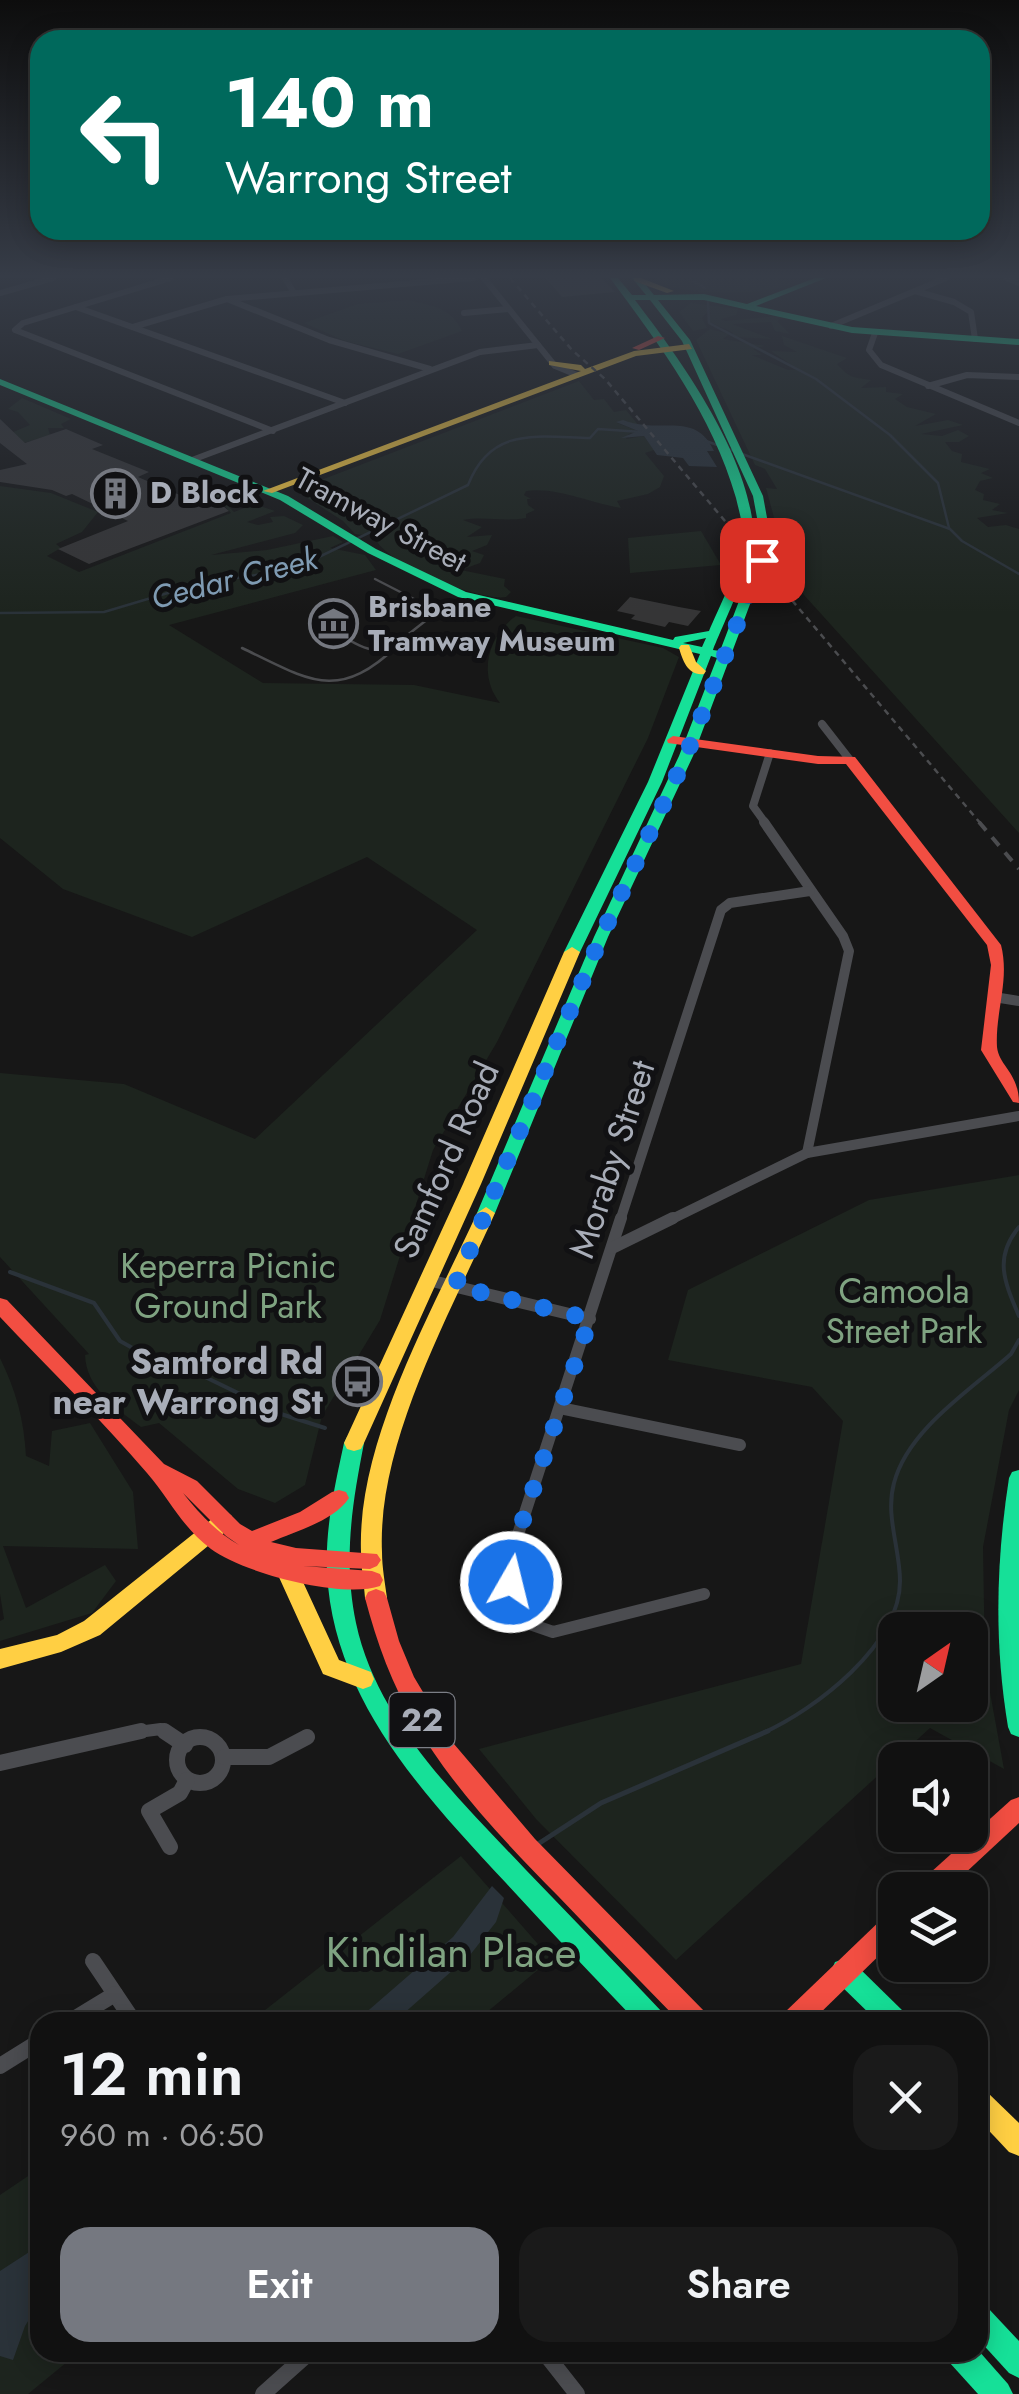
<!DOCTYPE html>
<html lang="en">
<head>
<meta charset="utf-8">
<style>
  body { margin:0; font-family:Jost,sans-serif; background:#1a1a1a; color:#f1f3f6; height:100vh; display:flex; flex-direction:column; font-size:38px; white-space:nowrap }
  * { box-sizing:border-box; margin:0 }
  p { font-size:32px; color:#9c9d9f }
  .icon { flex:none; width:55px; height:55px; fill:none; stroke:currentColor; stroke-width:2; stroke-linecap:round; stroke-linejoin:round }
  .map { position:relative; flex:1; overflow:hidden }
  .panel { position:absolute; left:30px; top:2012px; width:958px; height:350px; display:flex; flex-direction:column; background:#111; border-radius:30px; box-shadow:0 5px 25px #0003,0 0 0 2px #303131 }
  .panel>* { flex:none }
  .top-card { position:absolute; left:30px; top:30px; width:960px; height:210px; border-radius:30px; box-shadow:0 5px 25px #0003,0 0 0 2px #303131; background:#00695c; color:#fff; overflow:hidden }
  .needle { width:65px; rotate:34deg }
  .fabs { position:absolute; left:878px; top:1612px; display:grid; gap:20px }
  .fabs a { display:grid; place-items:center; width:110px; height:110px; border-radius:20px; background:#111; box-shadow:0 5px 25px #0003,0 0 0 2px #303131; font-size:50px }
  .pin { position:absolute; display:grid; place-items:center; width:85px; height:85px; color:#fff; margin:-42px; border-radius:20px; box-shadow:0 5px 15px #0006 }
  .me { position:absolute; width:110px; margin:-55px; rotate:8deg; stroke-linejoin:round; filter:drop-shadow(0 0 8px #0008) }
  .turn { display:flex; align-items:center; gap:35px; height:210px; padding:0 30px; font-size:45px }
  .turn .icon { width:130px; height:130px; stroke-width:2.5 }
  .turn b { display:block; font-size:70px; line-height:85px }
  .round { display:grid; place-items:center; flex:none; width:105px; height:105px; border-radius:30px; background:#1a1a1a }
  .summary { display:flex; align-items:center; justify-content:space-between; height:170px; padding:0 30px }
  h1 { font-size:60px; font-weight:600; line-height:75px }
  .primary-button { display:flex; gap:20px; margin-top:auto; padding:20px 30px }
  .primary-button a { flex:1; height:115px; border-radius:30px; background:#757880; color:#fff; font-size:40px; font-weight:600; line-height:115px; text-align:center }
  .primary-button a+a { background:#1a1a1a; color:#f1f3f6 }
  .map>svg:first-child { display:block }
  .green { fill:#1d241e; fill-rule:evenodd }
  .water { fill:#2a3239 }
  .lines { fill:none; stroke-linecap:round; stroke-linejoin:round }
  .stream-far2 { stroke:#2a3239; stroke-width:2.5 }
  .stream-far1 { stroke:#2a3239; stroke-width:4 }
  .stream { stroke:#2a3239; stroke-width:5 }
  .building { fill:#353536 }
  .street-far4 { stroke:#4b4c50; stroke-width:6 }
  .street-far3 { stroke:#4b4c50; stroke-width:8 }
  .street-far2 { stroke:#4b4c50; stroke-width:10 }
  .street-far1 { stroke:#4b4c50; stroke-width:12 }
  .street { stroke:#4b4c50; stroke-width:16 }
  .fast { fill:#16e098; fill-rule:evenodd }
  .slow { fill:#ffcf43; fill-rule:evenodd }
  .jam { fill:#f24e42; fill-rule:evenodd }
  .tram { stroke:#4b4c4f; stroke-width:2.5 }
  .rail-far1 { stroke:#4b4c4f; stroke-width:2.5; stroke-dasharray:6 5; stroke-linecap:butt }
  .rail { stroke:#4b4c4f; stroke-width:4; stroke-dasharray:11 9; stroke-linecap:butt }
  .route { stroke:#1a73e8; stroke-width:18; stroke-dasharray:0 32.4 }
  .labels { text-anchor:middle; stroke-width:10; stroke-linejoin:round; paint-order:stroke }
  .far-poi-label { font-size:30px; font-weight:bold; fill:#a8adb8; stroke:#111113; text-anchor:start }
  .far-street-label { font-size:30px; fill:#a8adb8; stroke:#111113 }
  .far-water-label { font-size:32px; font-style:italic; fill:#7f9bb3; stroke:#111113 }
  .shield { fill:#111113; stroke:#7b7e86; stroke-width:2.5 }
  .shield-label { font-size:32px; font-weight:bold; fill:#a8adb8 }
  .street-label { font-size:35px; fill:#a8adb8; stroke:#111113 }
  .park-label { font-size:35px; fill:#7fa381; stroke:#111113 }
  .poi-label { font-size:35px; font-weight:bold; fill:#a8adb8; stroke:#111113; text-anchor:end }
  .near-park-label { font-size:42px; fill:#7fa381; stroke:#111113 }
</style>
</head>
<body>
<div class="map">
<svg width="1019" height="2394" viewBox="0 0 1019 2394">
  <rect width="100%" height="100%" fill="#171717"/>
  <g class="green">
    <path d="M653 278H776L792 284C761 296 681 298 653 278Z"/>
    <path d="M408 300C432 306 451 307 462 331L398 354 345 341 304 323 358 304Z"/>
    <path d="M691 303 738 309 736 315 721 319 725 321 778 316 782 318 777 321 790 334 775 331 771 322 732 324 772 339 734 337 732 332 707 321 711 313 708 311 702 318 707 328 693 331 679 312Z"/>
    <path d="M710 329 729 334 723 339 765 346 753 349 762 355H752L788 370H799L771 351 797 352 784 345 782 336 847 358 837 364C850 378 851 377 871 380L861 388 886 387V392L903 394 895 399 907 407 936 414 915 426 948 420 963 425 921 434 942 436 958 430 969 436 959 442H945L952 451 962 454 961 462 990 469 981 473 993 478 980 481 975 490 984 494 983 500 1000 504 992 510 1008 513 977 518 988 527 1006 525 1019 529V833L804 595 778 554 779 538 785 532 776 525 766 488 777 489 765 469 755 465 696 340Z"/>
    <path d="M579 381 594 400 604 399 614 412 626 410 640 427 617 423 638 431 629 434 626 439 644 436 654 450 645 453 664 476 660 487 648 494 617 501 621 508C588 503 559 487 526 491L524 495 531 499H527L528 505 535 510 526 514V518C503 522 484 516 463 520L482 527 467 537 492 535 487 545 472 551 484 555 480 563 461 570 505 579 504 586 511 592 506 597C481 602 384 563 376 539L398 527C381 524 373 538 355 534L343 521 295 490Z"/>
    <path d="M22 398 71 419 61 424 64 428H48L50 435 24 443 13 432 30 425 18 412 8 409Z"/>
    <path d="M195 485 236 502 229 500 227 505 234 512 254 504 275 511 247 522 258 525 273 522 270 517 284 516 303 525 295 533 211 555 267 550 333 536 343 542 330 548 365 555 376 570 169 625 263 683 414 685 500 703C478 676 487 636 516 616L663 648 679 657 648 738 497 1042 433 1150 380 1320 322 1416 305 1485 275 1503 238 1489 159 1423 141 1427C116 1408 86 1388 85 1355L89 1354 0 1257V1073L124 1084 255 1139 477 930 367 857 192 937 63 889 0 838V486L51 493 98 512 82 532 56 544 61 548 47 556 79 572 231 513 215 495 193 486Z"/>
    <path d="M701 531 721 565 630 573 628 538Z"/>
    <path d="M1019 1175V1390L1009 1410 983 1547 985 1665 1004 1769 930 1728 676 1960 536 1819 479 1749 801 1664 843 1421 812 1387 668 1360 688 1290 869 1200ZM970 1630V1705H895V1630Z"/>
    <path d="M0 1358C16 1391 24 1419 26 1456L49 1466 52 1431 90 1423 133 1492 138 1549 3 1546 26 1608 105 1565 116 1581 92 1613 0 1641V1621L4 1619 0 1594Z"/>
    <path d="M461 1856 551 1959 475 2022H250Z"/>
    <path d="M40 2168V2352L78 2353 28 2394H0V2195Z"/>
  </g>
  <g class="water">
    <path d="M623 420C661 435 695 410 714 451H707L717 467 689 466 683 458 657 455 644 436 621 438 638 431 616 422Z"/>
    <path d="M492 1886 504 1898 496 1922 470 1955 394 2022H355L453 1937Z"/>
    <path d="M40 2245V2302L25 2326 13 2360 0 2356V2271Z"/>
  </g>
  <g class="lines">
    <g class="stream-far2">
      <path d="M688 278 705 288"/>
      <path d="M708 302 709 323 816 379 890 435 938 483 949 528"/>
      <path d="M706 441 950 529 962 541 1019 574"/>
      <path d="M0 613 104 612 198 584 294 569 468 485C491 426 537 437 590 438L598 429 642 432"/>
    </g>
    <g class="stream-far1">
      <path d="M1019 1227C993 1258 1005 1283 1019 1316"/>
      <path d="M10 1272 94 1303 120 1341 154 1360 201 1375 281 1414 325 1428"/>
      <path d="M763 1733C816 1709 900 1645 900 1581 900 1548 885 1516 894 1483 908 1429 972 1389 1011 1354L1019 1340"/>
    </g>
    <path class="stream" d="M538 1844 601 1803 768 1731"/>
  </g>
  <g class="building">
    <path d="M546 278H601L615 292 562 297Z"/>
    <path d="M0 419 25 443 66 429 103 445 92 449 149 472 138 477 189 499 209 494 229 511 89 564 58 549 128 521 72 494 66 496 52 490 0 482V470L27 464 0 443Z"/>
    <path d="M630 597 679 607 701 611 688 626 669 622 665 627 631 619 635 615 617 611Z"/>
  </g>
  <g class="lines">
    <g class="street-far4">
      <path d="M171 278 23 323 15 330 273 431"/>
      <path d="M285 278 294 293"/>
      <path d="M484 278 555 366 577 375"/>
      <path d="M1006 278 1019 283"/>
      <path d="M915 291 954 302 971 312 975 339"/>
      <path d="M0 293 53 278"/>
      <path d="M227 299 329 340 430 369"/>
      <path d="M76 307 345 403"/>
      <path d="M464 313 508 309"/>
      <path d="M831 326 946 278"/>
      <path d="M133 327 227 299 473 278"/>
      <path d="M875 333 869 350 881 365 1019 423"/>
      <path d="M928 386 967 375 1019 377"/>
      <path d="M192 460 480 352 538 345"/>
    </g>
    <g class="street-far3">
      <path d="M822 724 850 760"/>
      <path d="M766 824 753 806 770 753"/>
    </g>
    <g class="street-far2">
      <path d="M764 822 843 936 849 951 807 1153"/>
      <path d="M994 997 1019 1001"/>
      <path d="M620 1221 721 910 730 903 810 891"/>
      <path d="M668 1221 807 1153 1019 1116"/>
    </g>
    <g class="street-far1">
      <path d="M621 1218 509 1562 511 1582 527 1623 553 1632 704 1594"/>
      <path d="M612 1248 673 1218"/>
      <path d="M428 1280 590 1319"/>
      <path d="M560 1408 740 1445"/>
      <path d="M130 1733 161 1729 168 1733"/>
    </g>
    <g class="street">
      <path d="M164 1731 185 1745"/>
      <circle cx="200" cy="1760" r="23"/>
      <path d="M224 1757H269L307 1737"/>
      <path d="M0 1763 141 1731"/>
      <path d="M170 1847 149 1811 180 1793 187 1780"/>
      <path d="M93 1961 134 2022"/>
      <path d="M69 2022 115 1994"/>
      <path d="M0 2066 40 2041"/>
      <path d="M544 2352 577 2394"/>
      <path d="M263 2394 310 2352"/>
    </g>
    <g class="fast">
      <path d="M610 278H618L632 295H646L632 278H640L654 295 704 294 747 304 815 278H826L756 306 852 327 1019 339V345L852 333 704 300H658L690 340 763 496 770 534 767 559 693 756 608 937 495 1213 486 1219 477 1213 594 937 679 756 717 658 711 656 662 782 580 952 572 957 567 955 564 952 648 782 700 654 458 597 368 553 280 500 0 385V379L288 496 376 549 466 592 673 640 675 637 709 631C717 612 742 561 743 544 745 531 739 511 736 498 712 414 661 347 610 278ZM635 300H650L682 341 753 496 760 534 755 559 720 651 713 650C721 629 754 559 754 541 753 460 683 363 635 300ZM706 638 702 647 683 643Z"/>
      <path d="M354 1435 361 1437 364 1443C352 1505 343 1560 356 1623 377 1722 460 1800 526 1870 572 1918 618 1965 663 2013L667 2022H637C593 1976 549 1930 506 1883 424 1795 333 1699 327 1572 325 1528 335 1485 344 1443L347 1437Z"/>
      <path d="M1019 1470V1737L1011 1734 1008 1727C994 1643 996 1562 1009 1478L1012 1472Z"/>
      <path d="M844 1959 853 1962 905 2013 909 2022H878L835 1980 831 1971 835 1962Z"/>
      <path d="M978 2304 988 2308 1019 2341V2378L1009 2373 978 2339Z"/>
      <path d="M978 2350 1008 2384 1013 2394H978L949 2362 945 2352Z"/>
    </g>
    <g class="slow">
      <path d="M634 278H641L674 291 667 293 634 281Z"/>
      <path d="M689 344 692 349 636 356 272 493 263 491 581 371 549 365V361L581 365 585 369 634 351Z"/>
      <path d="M681 645H689L696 662 706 671 704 674C688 676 683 661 679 648Z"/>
      <path d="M572 947 580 952 481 1184 364 1443 361 1449 354 1451 347 1449 344 1443 463 1184 564 952Z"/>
      <path d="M486 1207 495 1213C451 1312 377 1442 382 1552 382 1567 385 1583 387 1598L384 1604 376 1607 368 1604 365 1598C364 1583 361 1567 361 1552 357 1441 432 1312 477 1213Z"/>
      <path d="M224 1513 231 1515 234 1521 231 1527 100 1635 61 1652 0 1669V1649L57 1635 84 1621 217 1515Z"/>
      <path d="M289 1566 297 1569 339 1660 371 1672 374 1679 371 1686 363 1689 323 1674 278 1575 281 1569Z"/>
      <path d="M978 2088 987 2092 1019 2123V2156L1009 2152 978 2119Z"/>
    </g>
    <g class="jam">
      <path d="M658 336 665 338 639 350 632 348Z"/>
      <path d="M673 736 818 756 855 757 1001 945C1010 980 995 1012 997 1047 999 1066 1019 1073 1019 1103L1013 1102 981 1050 991 965 987 945 846 764H818L668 743 667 740Z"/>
      <path d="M0 1298 7 1300 164 1464 197 1481 240 1524 252 1531 300 1512 332 1492 339 1490 346 1492 349 1498C334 1521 296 1531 271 1542L296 1548 377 1554 381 1560 377 1566 370 1569 303 1566 372 1571 380 1574 383 1580 380 1586C342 1599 243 1573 211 1549 182 1527 170 1500 147 1473 101 1419 49 1369 0 1317ZM183 1493 226 1536 239 1545C216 1532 199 1513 183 1493Z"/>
      <path d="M376 1589 384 1592 387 1598 399 1641 414 1677 454 1744 535 1839 706 2013 710 2022H680C639 1980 598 1938 558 1896 506 1843 454 1789 416 1725 392 1685 377 1643 365 1598L368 1592Z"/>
      <path d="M1019 1797V1823L947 1890H917L920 1882 1011 1800Z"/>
      <path d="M895 1911V1940L811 2022H780L784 2013 886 1915Z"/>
    </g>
    <g class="tram">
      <path d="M375 579 451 618"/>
      <path d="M332 629C384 665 386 650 432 616L428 606"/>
      <path d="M242 648C309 680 337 703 397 646"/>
    </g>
    <path class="rail-far1" d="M510 278 572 350 605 379 981 824"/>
    <path class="rail" d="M979 822 1019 869"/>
  </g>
  <linearGradient id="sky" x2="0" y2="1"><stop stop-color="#0d0d0d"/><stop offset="0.45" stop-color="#363c47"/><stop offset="1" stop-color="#363c47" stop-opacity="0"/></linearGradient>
  <rect width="1019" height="613" fill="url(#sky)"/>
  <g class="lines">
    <path class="route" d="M511 1582 509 1562 590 1319 455 1286 601 937 686 756 762 560"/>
  </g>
  <defs>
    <symbol id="building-ring" viewBox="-11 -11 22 22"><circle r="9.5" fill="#111113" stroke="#757880" stroke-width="1.5"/><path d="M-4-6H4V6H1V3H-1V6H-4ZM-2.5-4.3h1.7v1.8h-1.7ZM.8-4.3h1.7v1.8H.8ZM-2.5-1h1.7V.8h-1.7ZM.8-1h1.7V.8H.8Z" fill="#757880"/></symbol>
    <symbol id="museum-ring" viewBox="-11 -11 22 22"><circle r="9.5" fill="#111113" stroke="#757880" stroke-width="1.5"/><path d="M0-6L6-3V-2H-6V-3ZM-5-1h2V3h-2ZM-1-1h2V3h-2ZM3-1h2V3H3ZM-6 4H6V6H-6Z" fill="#757880"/></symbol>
    <symbol id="bus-ring" viewBox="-11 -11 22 22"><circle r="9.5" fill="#111113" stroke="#757880" stroke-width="1.5"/><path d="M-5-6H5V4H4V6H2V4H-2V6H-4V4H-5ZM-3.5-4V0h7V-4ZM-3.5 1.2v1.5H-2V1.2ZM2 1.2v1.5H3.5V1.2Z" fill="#757880"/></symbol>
  </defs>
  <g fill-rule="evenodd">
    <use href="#building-ring" x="88" y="466" width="55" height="55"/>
    <use href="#museum-ring" x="306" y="596" width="55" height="55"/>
    <use href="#bus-ring" x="330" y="1354" width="55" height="55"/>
  </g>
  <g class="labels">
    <g class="far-poi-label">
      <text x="150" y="503">D Block</text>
      <text x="368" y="617">Brisbane<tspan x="368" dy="34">Tramway Museum</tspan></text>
    </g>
    <g class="far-street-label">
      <text transform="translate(381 520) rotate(28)" y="10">Tramway Street</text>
    </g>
    <g class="far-water-label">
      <text transform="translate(234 578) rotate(-14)" y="11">Cedar Creek</text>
    </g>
    <rect class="shield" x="389.5" y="1693" width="65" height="54" rx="8"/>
    <g class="shield-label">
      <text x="422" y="1731">22</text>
    </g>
    <g class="street-label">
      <text transform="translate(612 1159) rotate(-72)" y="12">Moraby Street</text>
      <text transform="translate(446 1160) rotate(-66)" y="12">Samford Road</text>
    </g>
    <g class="park-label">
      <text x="228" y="1278">Keperra Picnic<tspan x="228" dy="40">Ground Park</tspan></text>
      <text x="904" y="1303">Camoola<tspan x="904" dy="40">Street Park</tspan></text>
    </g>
    <g class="poi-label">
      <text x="323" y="1374">Samford Rd<tspan x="323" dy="40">near Warrong St</tspan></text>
    </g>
    <g class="near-park-label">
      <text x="451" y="1967">Kindilan Place</text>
    </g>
  </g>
</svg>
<div class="fabs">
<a><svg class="needle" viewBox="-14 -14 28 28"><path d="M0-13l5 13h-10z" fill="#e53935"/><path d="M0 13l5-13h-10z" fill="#9c9d9f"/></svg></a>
<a><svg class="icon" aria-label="sound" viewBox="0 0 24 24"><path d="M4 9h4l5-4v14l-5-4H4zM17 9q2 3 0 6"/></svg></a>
<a><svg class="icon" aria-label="layers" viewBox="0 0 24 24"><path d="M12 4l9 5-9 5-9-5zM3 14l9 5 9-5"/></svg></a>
</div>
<div class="pin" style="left:762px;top:560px;background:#d93025"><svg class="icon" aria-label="arrive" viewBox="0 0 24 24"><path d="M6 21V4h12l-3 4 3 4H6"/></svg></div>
<svg class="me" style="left:511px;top:1582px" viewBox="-20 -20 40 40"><circle r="17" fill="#1a73e8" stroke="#fff" stroke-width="3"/><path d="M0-11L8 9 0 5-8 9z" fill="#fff"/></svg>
<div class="top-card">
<div class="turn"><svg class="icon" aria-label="left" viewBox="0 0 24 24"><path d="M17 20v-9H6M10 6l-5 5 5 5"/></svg><div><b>140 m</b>Warrong Street</div></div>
</div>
<section class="panel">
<div class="summary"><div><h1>12 min</h1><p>960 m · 06:50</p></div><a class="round"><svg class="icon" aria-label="close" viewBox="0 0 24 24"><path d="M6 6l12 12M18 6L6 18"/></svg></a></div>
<div class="primary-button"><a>Exit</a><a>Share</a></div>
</section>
</div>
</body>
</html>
